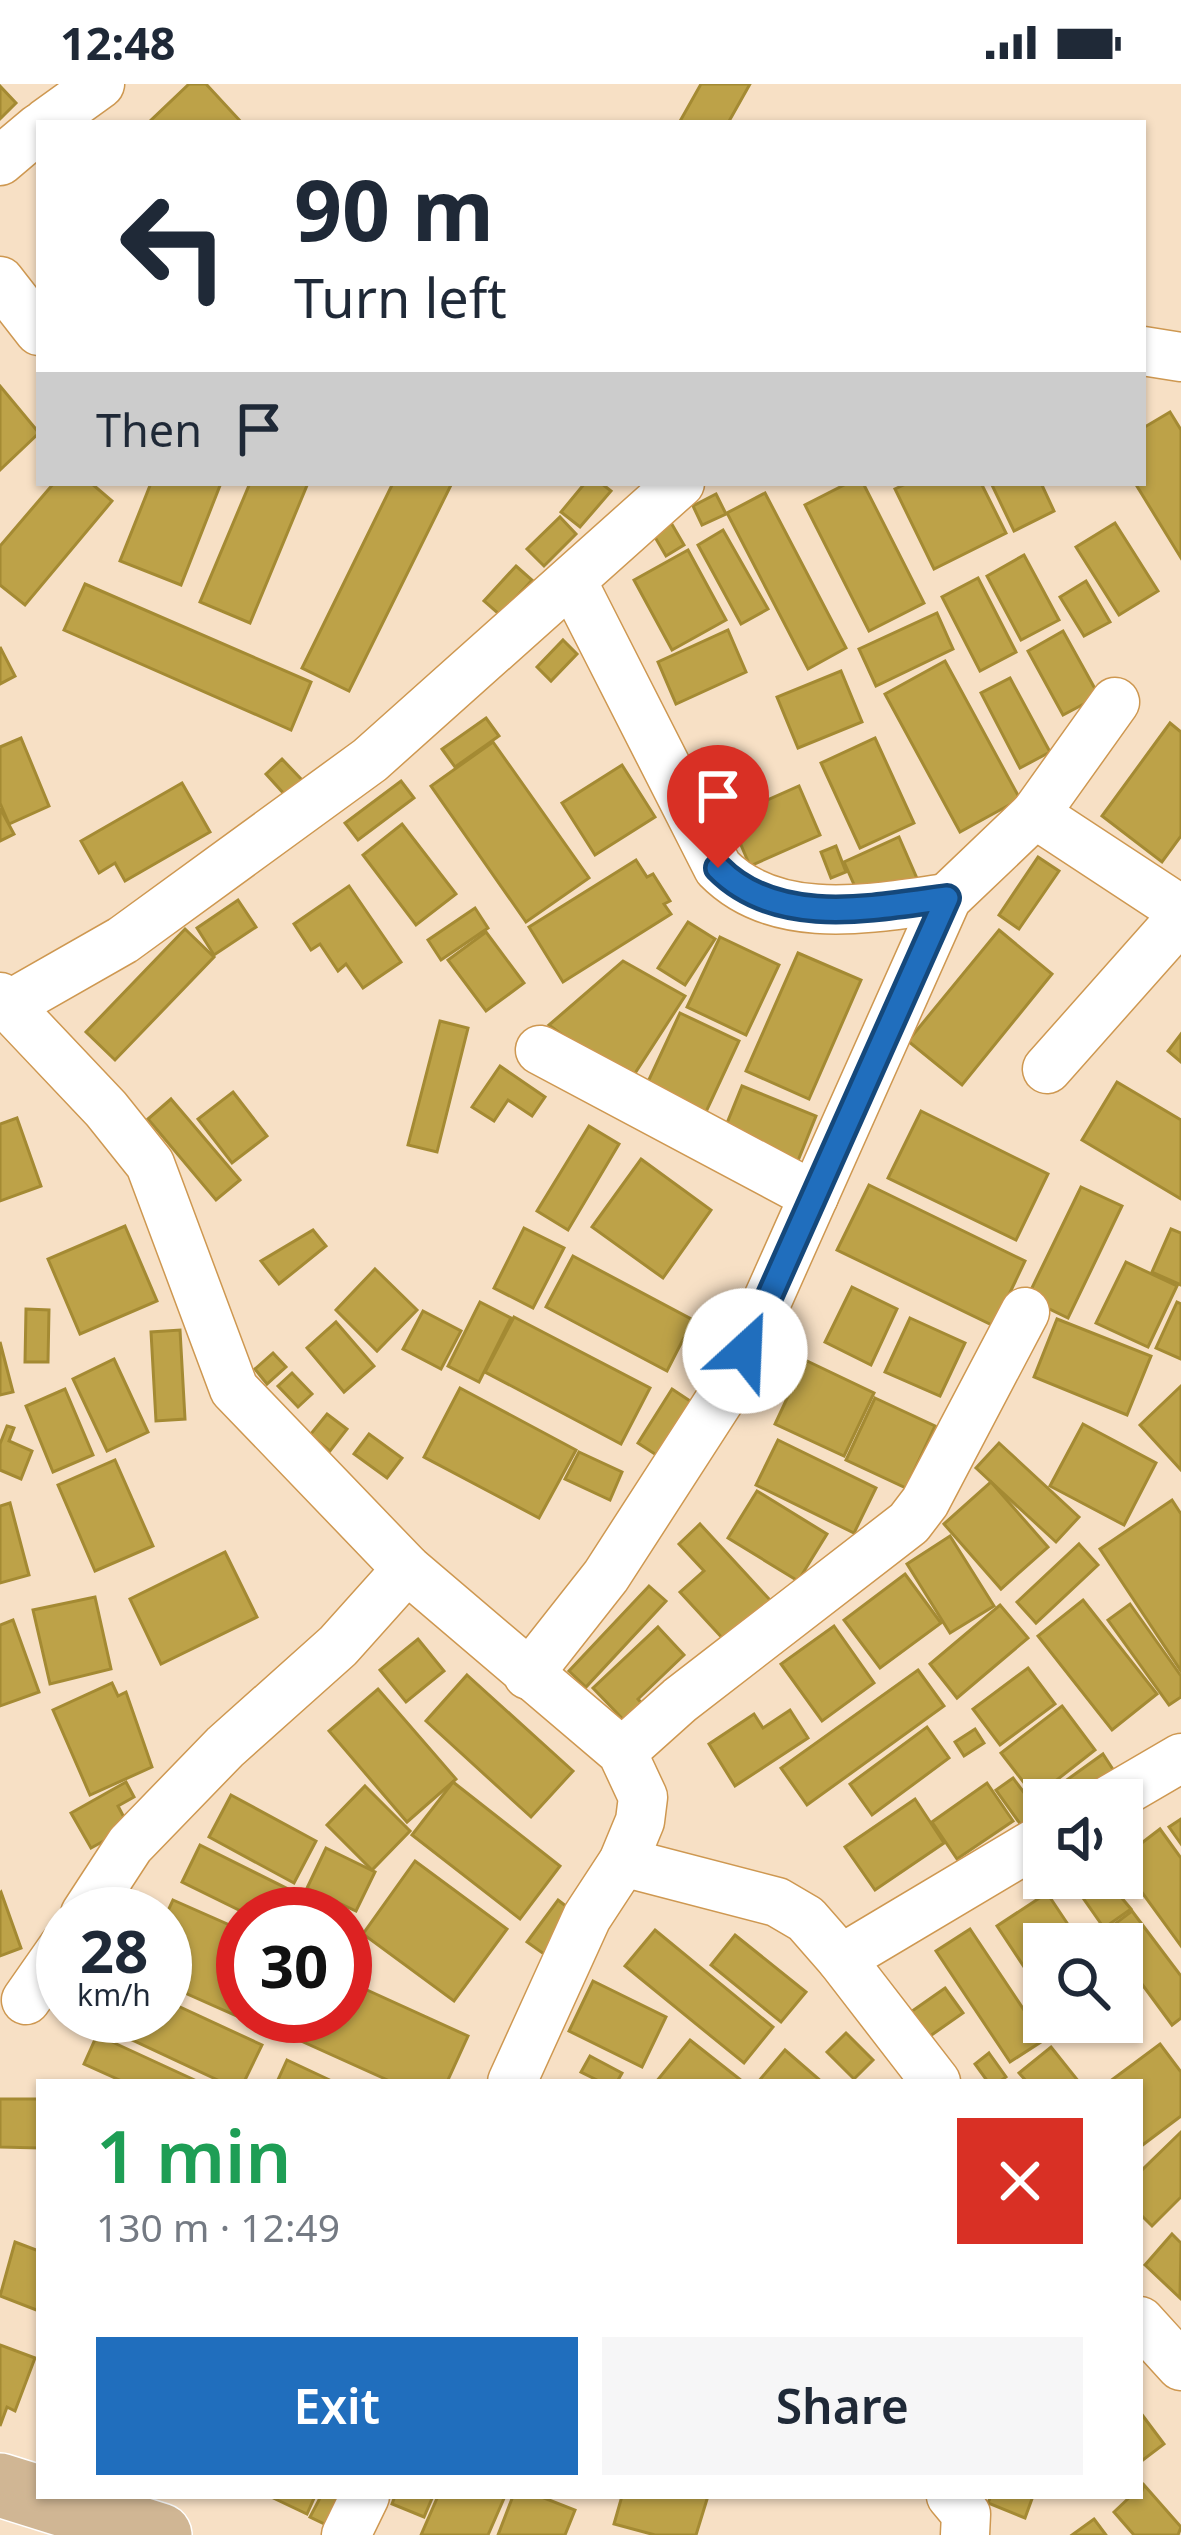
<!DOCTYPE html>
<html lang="en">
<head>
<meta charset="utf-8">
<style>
  body { margin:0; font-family:"Noto Sans",sans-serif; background:#f6f6f7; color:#1f2937; height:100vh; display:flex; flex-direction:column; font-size:45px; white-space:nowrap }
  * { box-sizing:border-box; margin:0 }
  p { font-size:39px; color:#747a83 }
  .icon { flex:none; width:66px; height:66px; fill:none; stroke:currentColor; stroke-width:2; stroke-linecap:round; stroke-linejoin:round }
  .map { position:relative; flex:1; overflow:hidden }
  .drawer { position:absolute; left:36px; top:1995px; width:1107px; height:420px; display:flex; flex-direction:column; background:#fff; border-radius:0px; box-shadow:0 3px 9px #0004 }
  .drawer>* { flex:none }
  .banner { position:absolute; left:36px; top:36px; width:1110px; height:366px; border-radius:0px; box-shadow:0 3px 9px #0004; background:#fff; color:#1f2937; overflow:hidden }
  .buttons { position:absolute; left:1023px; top:1695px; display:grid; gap:24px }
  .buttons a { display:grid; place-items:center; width:120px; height:120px; border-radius:0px; background:#fff; box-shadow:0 3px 9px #0004; font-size:60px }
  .speed { position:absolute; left:36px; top:1803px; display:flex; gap:24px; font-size:60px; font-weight:700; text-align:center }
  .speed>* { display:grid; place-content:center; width:156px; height:156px; border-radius:50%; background:#fff; box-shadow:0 3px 9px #0004; line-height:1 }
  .speed small { font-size:30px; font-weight:400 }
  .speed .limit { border:18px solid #d22; background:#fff; color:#111 }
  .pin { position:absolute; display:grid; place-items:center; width:102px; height:102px; color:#fff; margin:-123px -51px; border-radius:50% 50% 50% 0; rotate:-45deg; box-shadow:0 0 12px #0007 }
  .pin .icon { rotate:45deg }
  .me { position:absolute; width:132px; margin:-66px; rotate:25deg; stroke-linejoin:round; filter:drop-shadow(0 0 9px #0008) }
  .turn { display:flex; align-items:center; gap:42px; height:252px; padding:0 60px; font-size:54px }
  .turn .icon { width:156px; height:156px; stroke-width:2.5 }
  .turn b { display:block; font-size:84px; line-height:102px }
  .then { display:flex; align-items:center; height:114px; padding:0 60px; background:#0003; gap:24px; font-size:45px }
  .round { display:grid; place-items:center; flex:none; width:126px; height:126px; border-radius:0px; background:#f6f6f7 }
  .headline { display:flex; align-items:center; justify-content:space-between; height:204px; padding:0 60px }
  h1 { font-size:72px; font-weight:600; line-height:90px; color:#1e9e55 }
  .button { display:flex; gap:24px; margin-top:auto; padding:24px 60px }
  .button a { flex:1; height:138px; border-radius:0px; background:#206ebd; color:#fff; font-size:48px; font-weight:600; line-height:138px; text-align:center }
  .button a+a { background:#f6f6f7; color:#1f2937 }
  .status { display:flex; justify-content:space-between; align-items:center; height:84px; padding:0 60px; background:#fff; direction:ltr }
  .status svg { height:33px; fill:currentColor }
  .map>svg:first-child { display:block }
  .building { fill:#bda248; stroke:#a48a33; stroke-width:3 }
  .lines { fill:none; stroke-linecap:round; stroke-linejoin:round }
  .minor-casing { stroke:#ce9851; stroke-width:51 }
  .major-casing { stroke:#fff; stroke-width:66 }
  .minor { stroke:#fff; stroke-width:48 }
  .major { stroke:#d0b694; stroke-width:63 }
  .route-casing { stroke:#15487b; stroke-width:30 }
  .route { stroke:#206ebd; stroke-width:21 }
</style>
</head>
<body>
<div class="status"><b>12:48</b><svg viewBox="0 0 49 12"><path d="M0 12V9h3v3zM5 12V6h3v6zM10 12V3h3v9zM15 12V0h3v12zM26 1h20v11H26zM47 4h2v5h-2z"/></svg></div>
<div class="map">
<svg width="1181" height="2451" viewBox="0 0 1181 2451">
  <rect width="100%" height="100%" fill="#f7e0c5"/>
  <g class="building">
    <path d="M189 0H206L242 39H148Z"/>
    <path d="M701 0H750L728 39H679Z"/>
    <path d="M0 2 16 19 0 35Z"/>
    <path d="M0 302 39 349 0 386Z"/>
    <path d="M1170 328 1181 346V474L1135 399H1143V344Z"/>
    <path d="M54 399H91L112 417 25 521 0 501V462Z"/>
    <path d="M151 399H221L181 501 120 477Z"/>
    <path d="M250 399H308L250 539 200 518Z"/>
    <path d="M393 399H452L349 607 302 584Z"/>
    <path d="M585 399H601L611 407 580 443 561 428Z"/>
    <path d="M848 399H863L924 519 869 547 805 421Z"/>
    <path d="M908 399H981L1006 449 934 485 895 405Z"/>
    <path d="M991 399H1041L1054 427 1014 447Z"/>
    <path d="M765 409 846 564 808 585 727 429Z"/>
    <path d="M716 410 726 430 702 441 693 422Z"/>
    <path d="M560 433 576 450 544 482 527 465Z"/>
    <path d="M670 437 684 461 666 472 652 448Z"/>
    <path d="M1115 439 1158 507 1119 531 1076 463Z"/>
    <path d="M723 446 768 525 741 540 698 461Z"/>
    <path d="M688 466 726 536 672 566 634 496Z"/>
    <path d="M1024 471 1059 536 1021 556 987 492Z"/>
    <path d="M516 482 532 496 500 531 484 517Z"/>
    <path d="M978 494 1016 568 980 587 942 513Z"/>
    <path d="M1086 497 1110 538 1084 552 1060 513Z"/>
    <path d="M85 500 311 598 291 646 64 546Z"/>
    <path d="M937 529 953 565 876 602 859 565Z"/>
    <path d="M728 546 746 588 676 620 658 578Z"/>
    <path d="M1063 547 1099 612 1063 631 1028 567Z"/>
    <path d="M563 556 577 570 551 597 537 583Z"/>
    <path d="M0 563 15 592 0 600Z"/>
    <path d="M945 577 1020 715 960 748 885 610Z"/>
    <path d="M841 587 862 638 798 664 777 613Z"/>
    <path d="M1010 594 1050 668 1020 684 981 609Z"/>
    <path d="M486 634 499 652 455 683 442 665Z"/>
    <path d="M1170 639 1181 648V752L1162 778 1102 732Z"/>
    <path d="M21 654 49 722 9 740 0 719V663Z"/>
    <path d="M875 654 914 739 860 764 821 679Z"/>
    <path d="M493 658 589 794 526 838 431 702Z"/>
    <path d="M282 675 302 696 286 712 266 690Z"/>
    <path d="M622 681 655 733 595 771 562 719Z"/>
    <path d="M401 697 414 714 358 756 345 739Z"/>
    <path d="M182 699 210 748 125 797 115 779 99 789 81 757Z"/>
    <path d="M799 702 820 751 750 782 729 733Z"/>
    <path d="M0 724 14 750 0 757Z"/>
    <path d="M402 740 456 810 416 841 363 771Z"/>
    <path d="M899 753 919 799 864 823 844 778Z"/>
    <path d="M836 762 846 788 831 794 821 768Z"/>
    <path d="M1038 773 1059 787 1019 845 999 831Z"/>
    <path d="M636 776 647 793 653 790 670 817 664 820 671 830 563 898 529 843Z"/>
    <path d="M349 802 401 878 363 904 346 880 338 887 320 860 311 866 294 840Z"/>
    <path d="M238 816 256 843 214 871 197 844Z"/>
    <path d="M475 824 488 844 441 876 428 856Z"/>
    <path d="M688 838 715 855 685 901 658 884Z"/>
    <path d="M185 845 214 873 115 976 86 948Z"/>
    <path d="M999 846 1052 890 962 1001 908 957Z"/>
    <path d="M486 848 524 899 486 927 448 876Z"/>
    <path d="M720 853 779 881 746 951 687 923Z"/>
    <path d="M798 869 861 896 809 1015 746 987Z"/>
    <path d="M623 877 685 912 628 1000 549 941Z"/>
    <path d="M680 929 739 957 705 1030 646 1002Z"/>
    <path d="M440 937 468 944 437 1068 408 1061Z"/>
    <path d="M1181 950V978L1168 967Z"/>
    <path d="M500 982 545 1013 532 1032 508 1016 494 1037 472 1023Z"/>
    <path d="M1117 998 1181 1036V1115L1082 1056Z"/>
    <path d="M742 1002 816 1032 795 1084 721 1054Z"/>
    <path d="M233 1008 267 1052 232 1079 198 1035Z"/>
    <path d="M171 1015 240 1096 216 1116 148 1035Z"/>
    <path d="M921 1027 1048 1090 1016 1156 888 1094Z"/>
    <path d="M17 1034 41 1102 0 1117V1040Z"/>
    <path d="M589 1042 619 1060 568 1146 537 1127Z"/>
    <path d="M641 1075 711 1126 663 1194 592 1143Z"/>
    <path d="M869 1101 1025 1177 994 1242 837 1166Z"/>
    <path d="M1081 1103 1122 1122 1068 1234 1027 1214Z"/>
    <path d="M125 1142 157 1217 80 1250 48 1175Z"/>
    <path d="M524 1144 564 1164 533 1224 494 1204Z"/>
    <path d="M1171 1145 1181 1149V1201L1152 1188Z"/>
    <path d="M313 1146 326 1162 279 1200 261 1177Z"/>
    <path d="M573 1172 693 1236 667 1287 546 1223Z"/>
    <path d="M1126 1178 1177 1202 1148 1263 1096 1239Z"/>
    <path d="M375 1185 417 1226 377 1267 336 1226Z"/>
    <path d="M852 1203 897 1225 871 1281 825 1258Z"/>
    <path d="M480 1218 511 1234 479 1298 448 1282Z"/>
    <path d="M1177 1218 1181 1220V1275L1156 1264Z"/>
    <path d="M26 1225 49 1226 48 1278H25Z"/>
    <path d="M423 1227 461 1247 441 1285 403 1265Z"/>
    <path d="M706 1231 729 1242 709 1286 686 1276Z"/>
    <path d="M514 1233 650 1304 621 1360 485 1288Z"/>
    <path d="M910 1234 965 1259 940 1312 885 1288Z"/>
    <path d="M1057 1235 1151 1272 1127 1331 1034 1293Z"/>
    <path d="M336 1238 374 1282 344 1308 307 1264Z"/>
    <path d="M180 1246 185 1335 156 1337 151 1248Z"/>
    <path d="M0 1258 13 1308 0 1311Z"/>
    <path d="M273 1269 286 1283 267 1300 255 1285Z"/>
    <path d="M114 1275 148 1348 107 1367 73 1295Z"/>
    <path d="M805 1276 874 1309 844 1372 775 1340Z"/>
    <path d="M292 1289 312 1310 298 1323 278 1302Z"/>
    <path d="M1181 1302V1386L1140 1341Z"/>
    <path d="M460 1304 576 1366 539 1434 424 1373Z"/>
    <path d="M65 1305 93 1371 53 1388 26 1322Z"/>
    <path d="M672 1305 693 1319 658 1372 638 1359Z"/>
    <path d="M875 1314 935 1342 906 1404 846 1376Z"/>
    <path d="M327 1330 347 1345 330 1367 310 1351Z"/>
    <path d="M1083 1340 1156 1379 1124 1441 1050 1402Z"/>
    <path d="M7 1342 14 1344 9 1357 32 1367 21 1395 0 1386V1360Z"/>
    <path d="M369 1350 402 1374 387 1394 354 1370Z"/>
    <path d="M778 1356 876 1404 854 1449 756 1401Z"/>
    <path d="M999 1359 1079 1433 1056 1458 976 1384Z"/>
    <path d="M579 1368 622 1388 610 1416 565 1395Z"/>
    <path d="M115 1376 153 1462 95 1487 58 1401Z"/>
    <path d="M991 1398 1048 1463 1001 1505 944 1440Z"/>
    <path d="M757 1407 827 1450 798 1497 728 1454Z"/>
    <path d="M1172 1416 1181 1430V1587L1100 1465Z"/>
    <path d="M10 1419 29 1491 0 1499V1422Z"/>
    <path d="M700 1440 781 1528 736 1569 680 1508 704 1487 679 1460Z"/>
    <path d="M950 1452 994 1522 950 1549 907 1480Z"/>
    <path d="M1079 1460 1098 1481 1036 1539 1017 1518Z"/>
    <path d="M225 1468 257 1533 161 1580 130 1515Z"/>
    <path d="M905 1490 941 1539 880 1584 844 1536Z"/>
    <path d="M649 1502 666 1517 586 1603 569 1587Z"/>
    <path d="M95 1513 111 1585 50 1600 33 1526Z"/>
    <path d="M1083 1516 1157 1610 1112 1646 1038 1552Z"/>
    <path d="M1130 1520 1181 1592V1613L1169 1621 1108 1536Z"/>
    <path d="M1000 1521 1028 1554 957 1614 930 1580Z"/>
    <path d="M13 1536 39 1608 0 1622V1541Z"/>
    <path d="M834 1542 874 1599 822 1637 781 1580Z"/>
    <path d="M658 1543 684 1571 638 1615 655 1635 638 1651 593 1604Z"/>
    <path d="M418 1555 444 1587 406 1618 380 1586Z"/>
    <path d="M1028 1584 1055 1620 1000 1661 973 1625Z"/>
    <path d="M918 1586 944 1622 807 1721 781 1684Z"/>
    <path d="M467 1591 573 1687 531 1733 426 1637Z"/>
    <path d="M112 1599 118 1612 126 1608 152 1683 90 1711 53 1626Z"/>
    <path d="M378 1605 456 1695 407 1738 329 1647Z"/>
    <path d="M1062 1622 1095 1666 1035 1713 1001 1669Z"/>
    <path d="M790 1626 808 1654 735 1702 709 1660 754 1630 763 1644Z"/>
    <path d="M927 1643 949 1674 872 1731 850 1700Z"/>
    <path d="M975 1645 984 1659 964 1672 955 1658Z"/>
    <path d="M1103 1670 1116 1690 1079 1716H1067L1057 1703Z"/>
    <path d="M1013 1694 1044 1735 1026 1748 996 1706Z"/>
    <path d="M126 1698 134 1713 118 1722 129 1743 91 1764 71 1729Z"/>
    <path d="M453 1698 560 1782 520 1835 412 1751Z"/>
    <path d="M987 1699 1013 1737 957 1775 932 1738Z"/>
    <path d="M365 1702 410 1747 372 1786 327 1741Z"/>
    <path d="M231 1711 316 1757 294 1799 209 1753Z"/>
    <path d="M915 1715 944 1759 875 1806 845 1763Z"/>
    <path d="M1181 1735V1760L1169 1743Z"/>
    <path d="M1160 1745 1181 1774V1862L1122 1781V1774Z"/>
    <path d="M200 1761 312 1817 305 1830H247L182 1798Z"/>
    <path d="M326 1764 375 1788 356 1827 307 1804Z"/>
    <path d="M415 1777 507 1845 454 1917 363 1850Z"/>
    <path d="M1105 1794 1131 1825 1104 1844 1081 1811Z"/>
    <path d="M1 1808 21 1864 0 1872V1809Z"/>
    <path d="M1047 1809 1081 1860H1044V1913L997 1842Z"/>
    <path d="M173 1816 243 1847V1932H250L248 1937 165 1900V1833Z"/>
    <path d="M558 1816 575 1829 544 1870 527 1858Z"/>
    <path d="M1132 1827 1181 1892V1934L1172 1941 1122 1873V1860H1112L1104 1848Z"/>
    <path d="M970 1845 1044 1956 1010 1978 936 1867Z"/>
    <path d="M655 1846 773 1943 744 1979 625 1882Z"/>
    <path d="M735 1851 806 1908 781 1938 711 1881Z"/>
    <path d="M345 1896 468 1952 447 1998H392L299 1956 310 1932H345Z"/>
    <path d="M593 1897 666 1933 642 1983 569 1947Z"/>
    <path d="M945 1904 963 1929 923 1957 905 1932Z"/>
    <path d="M165 1916 262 1961 244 1998H222L98 1940 102 1932H165Z"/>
    <path d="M846 1949 873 1976 854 1995 827 1968Z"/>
    <path d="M97 1951 199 1998H124L84 1980Z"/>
    <path d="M690 1956 742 1997V1998H656Z"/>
    <path d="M1160 1960 1181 1988V2032L1140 2063V1998H1109Z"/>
    <path d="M1051 1963 1079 1998H1027L1019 1989Z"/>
    <path d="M785 1966 822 1998H758Z"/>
    <path d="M989 1969 1006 1993 999 1998H988L975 1980Z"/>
    <path d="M590 1972 622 1989 617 1998H601L581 1988Z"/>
    <path d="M287 1976 334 1998H277Z"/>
    <path d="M0 2015H39V2064L0 2063Z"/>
    <path d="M1181 2048V2113L1152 2142 1140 2130V2088Z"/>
    <path d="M1172 2150 1181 2159 1180 2214 1145 2181Z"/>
    <path d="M15 2158 39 2167V2227L0 2212Z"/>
    <path d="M0 2261 35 2274 15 2327 7 2323 0 2342Z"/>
    <path d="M1140 2328 1164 2360 1143 2376 1140 2372Z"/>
    <path d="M1144 2401 1181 2443 1178 2451H1134L1114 2428 1131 2412H1140Z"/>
    <path d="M269 2412H315L307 2430Z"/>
    <path d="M321 2412H353L337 2446 310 2433Z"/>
    <path d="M395 2412H433L424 2433 392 2420Z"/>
    <path d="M438 2412H505L488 2451H421Z"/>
    <path d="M513 2412H539L575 2426 565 2451H498Z"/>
    <path d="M622 2412H708L696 2451H655L614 2440Z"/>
    <path d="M991 2412H1033L1025 2434 988 2419Z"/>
    <path d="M1094 2435 1106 2451H1072Z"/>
  </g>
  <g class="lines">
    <defs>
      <g id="minor">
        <path d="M46 39 100 0"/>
        <path d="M0 77 39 44"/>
        <path d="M0 197 39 247"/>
        <path d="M1143 267 1181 273"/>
        <path d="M572 497 718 784C777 844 873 824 947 814"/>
        <path d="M1035 730 1181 826"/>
        <path d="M0 913 106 1025 150 1080 234 1305 407 1485 622 1668 643 1713 640 1737 623 1778 587 1833 512 1998"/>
        <path d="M9 921 123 856 370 676 680 399"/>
        <path d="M540 966 814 1112"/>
        <path d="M1047 985 1181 834"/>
        <path d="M528 1591 606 1492 730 1300 947 814 1035 730 1115 618"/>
        <path d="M622 1668 680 1616 909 1439 925 1418 1025 1228"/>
        <path d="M1109 1716 1181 1674"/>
        <path d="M623 1778 777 1818 806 1835 841 1875 1044 1754"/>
        <path d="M85 1830 130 1761 225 1663 338 1562 407 1485"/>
        <path d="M841 1875 936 1998"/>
        <path d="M26 1916 63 1863"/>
        <path d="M1140 2237 1181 2282"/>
        <path d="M951 2412 966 2430 965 2451"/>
        <path d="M346 2451 365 2412"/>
      </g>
      <path id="major" d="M0 2401 160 2451"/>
    </defs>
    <use href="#minor" class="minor-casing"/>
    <use href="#major" class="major-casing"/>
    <use href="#minor" class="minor"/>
    <use href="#major" class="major"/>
  </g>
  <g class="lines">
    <defs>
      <path id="route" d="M718 784C777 844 873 824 947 814L745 1267"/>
    </defs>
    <use href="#route" class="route-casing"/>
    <use href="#route" class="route"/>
  </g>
</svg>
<div class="buttons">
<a><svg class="icon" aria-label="sound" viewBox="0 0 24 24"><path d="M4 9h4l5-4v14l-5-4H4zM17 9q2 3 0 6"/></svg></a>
<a><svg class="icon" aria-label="search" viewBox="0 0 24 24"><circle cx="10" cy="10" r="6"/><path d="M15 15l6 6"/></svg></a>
</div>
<div class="speed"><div>28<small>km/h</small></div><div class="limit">30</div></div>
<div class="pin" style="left:718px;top:784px;background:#d93025"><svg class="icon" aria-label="arrive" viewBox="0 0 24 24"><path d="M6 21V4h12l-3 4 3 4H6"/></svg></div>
<svg class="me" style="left:745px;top:1267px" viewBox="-20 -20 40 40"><circle r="19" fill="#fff"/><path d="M0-13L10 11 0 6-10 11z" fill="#206ebd"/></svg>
<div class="banner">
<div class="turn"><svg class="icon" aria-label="left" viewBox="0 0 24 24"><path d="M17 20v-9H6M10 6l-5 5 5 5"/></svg><div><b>90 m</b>Turn left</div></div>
<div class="then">Then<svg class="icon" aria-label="arrive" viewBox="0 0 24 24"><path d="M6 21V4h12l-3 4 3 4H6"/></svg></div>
</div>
<section class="drawer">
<div class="headline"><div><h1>1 min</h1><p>130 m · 12:49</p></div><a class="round" style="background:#d93025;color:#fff"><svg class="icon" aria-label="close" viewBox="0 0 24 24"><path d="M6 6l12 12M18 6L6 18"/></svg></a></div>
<div class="button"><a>Exit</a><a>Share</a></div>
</section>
</div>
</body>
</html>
